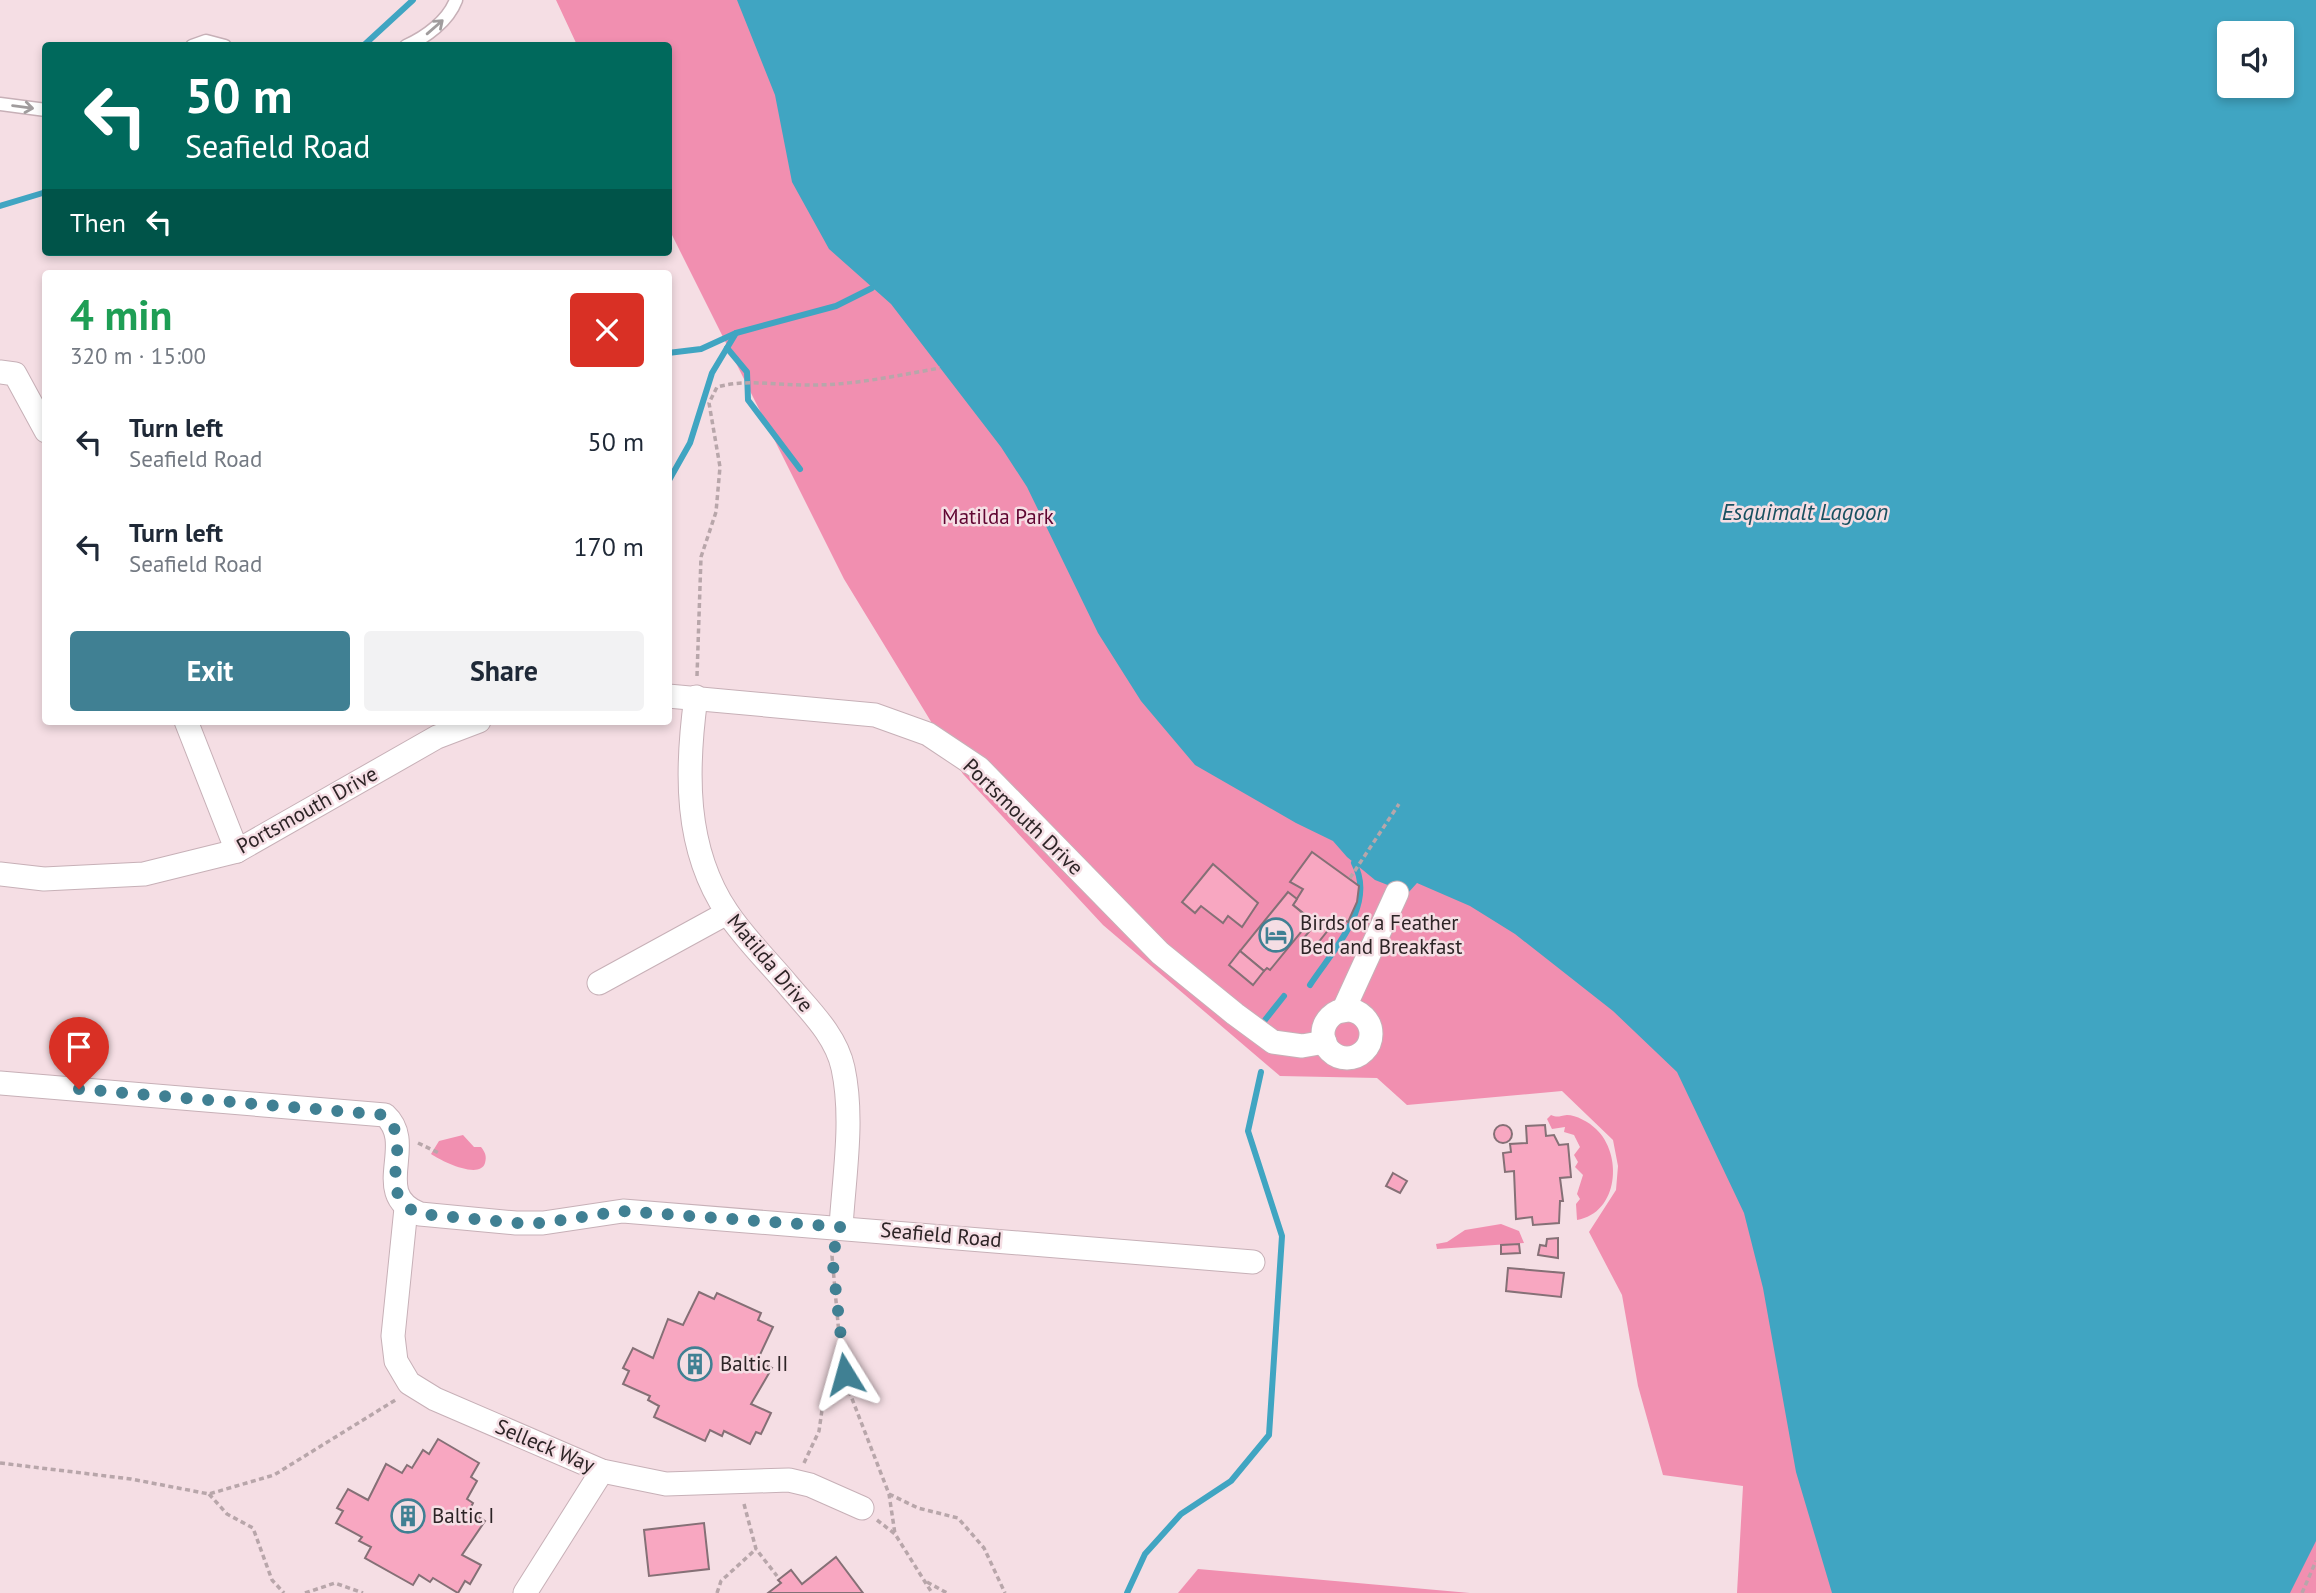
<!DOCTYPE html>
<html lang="en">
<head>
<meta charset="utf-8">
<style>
  body { margin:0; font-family:"PT Sans",sans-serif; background:#f2f2f3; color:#1f2937; height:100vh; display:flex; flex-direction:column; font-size:26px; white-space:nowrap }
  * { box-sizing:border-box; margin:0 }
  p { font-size:23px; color:#747a83 }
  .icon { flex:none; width:38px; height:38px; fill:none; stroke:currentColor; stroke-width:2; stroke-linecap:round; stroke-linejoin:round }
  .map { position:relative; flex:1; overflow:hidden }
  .details { position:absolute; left:42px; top:270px; width:630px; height:455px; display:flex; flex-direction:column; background:#fff; border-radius:7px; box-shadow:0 4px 10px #0003 }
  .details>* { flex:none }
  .top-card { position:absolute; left:42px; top:42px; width:630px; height:214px; border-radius:7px; box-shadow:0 4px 10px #0003; background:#00695c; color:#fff; overflow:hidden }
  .controls { position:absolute; left:2217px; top:21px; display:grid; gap:14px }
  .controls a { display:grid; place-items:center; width:77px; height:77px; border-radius:7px; background:#fff; box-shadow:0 4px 10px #0003; font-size:35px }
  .pin { position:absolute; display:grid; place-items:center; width:60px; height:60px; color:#fff; margin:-72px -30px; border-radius:50% 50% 50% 0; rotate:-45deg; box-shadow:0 0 7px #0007 }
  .pin .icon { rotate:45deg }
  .me { position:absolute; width:77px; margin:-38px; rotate:352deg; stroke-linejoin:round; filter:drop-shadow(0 0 5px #0008) }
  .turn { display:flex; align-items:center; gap:24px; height:147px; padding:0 28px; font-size:32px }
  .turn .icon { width:91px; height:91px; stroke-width:2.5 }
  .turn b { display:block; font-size:49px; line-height:60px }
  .then { display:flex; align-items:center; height:66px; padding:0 28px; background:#0003; gap:14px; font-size:26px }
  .round { display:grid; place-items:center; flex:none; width:74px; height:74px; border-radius:7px; background:#f2f2f3 }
  .head { display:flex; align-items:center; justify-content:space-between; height:119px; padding:0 28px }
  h1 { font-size:42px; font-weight:700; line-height:52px; color:#1e9e55 }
  .button { display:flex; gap:14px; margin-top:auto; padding:14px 28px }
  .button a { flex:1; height:80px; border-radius:7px; background:#408093; color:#fff; font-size:28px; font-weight:700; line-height:80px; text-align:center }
  .button a+a { background:#f2f2f3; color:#1f2937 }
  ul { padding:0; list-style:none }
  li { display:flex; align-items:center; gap:21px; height:105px; padding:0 28px }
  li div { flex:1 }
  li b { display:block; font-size:26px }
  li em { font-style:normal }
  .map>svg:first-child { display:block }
  .green { fill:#f18fb0; fill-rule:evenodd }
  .water { fill:#40a5c2; fill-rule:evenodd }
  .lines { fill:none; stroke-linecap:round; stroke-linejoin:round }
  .stream { stroke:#40a5c2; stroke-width:6 }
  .building { fill:#f8a7c1; stroke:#857076; stroke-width:2 }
  .lane-casing { stroke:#c7b0b7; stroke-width:15 }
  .street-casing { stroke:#c7b0b7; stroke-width:25 }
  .path { stroke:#b8a6aa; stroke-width:3.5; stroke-dasharray:5 3.5; stroke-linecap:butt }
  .lane { stroke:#fff; stroke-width:12 }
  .street { stroke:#fff; stroke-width:23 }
  .oneway { stroke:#a09c9d }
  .route { stroke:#408093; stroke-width:12; stroke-dasharray:0 21.6 }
  .labels { text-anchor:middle; stroke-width:5; stroke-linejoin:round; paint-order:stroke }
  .park-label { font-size:21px; fill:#600632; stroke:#f5dee4 }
  .street-label { font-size:21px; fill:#2d2426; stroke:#f5dee4 }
  .poi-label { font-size:21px; fill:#2d2426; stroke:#f5dee4; text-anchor:start }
  .water-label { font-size:23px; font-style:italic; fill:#185060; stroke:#f5dee4 }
</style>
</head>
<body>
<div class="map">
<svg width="2316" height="1593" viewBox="0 0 2316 1593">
  <rect width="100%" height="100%" fill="#f5dee4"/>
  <g class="green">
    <path d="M556 0H2316V1593H1737L1743 1486 1663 1475 1638 1386 1622 1295 1589 1232 1616 1190 1618 1166 1613 1140 1562 1091 1407 1105 1377 1078 1280 1076 1103 925 963 774 844 579 669 229 668 46 577 45ZM2230 33H2282V86H2230Z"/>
    <path d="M1551 1115C1558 1118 1559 1116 1567 1115 1576 1115 1589 1122 1596 1129 1623 1154 1619 1213 1577 1220L1576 1204 1580 1199 1577 1194 1583 1175 1575 1167 1578 1162 1574 1155 1580 1147 1574 1135 1564 1132 1565 1127 1552 1129 1547 1119Z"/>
    <path d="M463 1135 474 1147H481C485 1152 487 1156 485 1163 480 1180 441 1161 431 1154L439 1141Z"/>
    <path d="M1501 1224 1519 1231 1524 1243 1437 1249 1436 1244 1447 1242 1465 1230Z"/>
    <path d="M1198 1569 1470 1593H1178Z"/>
  </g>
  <path class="water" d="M737 0H2316V1541L2290 1593H1832L1796 1472 1763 1288 1744 1213 1677 1072 1613 1011 1515 934 1470 906 1417 883 1408 893 1375 880 1347 857 1333 841 1296 823 1195 765 1141 701 1098 633 1027 487 1001 447 891 304 829 249 792 182 775 95ZM2230 33H2282V86H2230Z"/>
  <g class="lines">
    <g class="stream">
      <path d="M363 46 413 0"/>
      <path d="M0 206 46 192"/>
      <path d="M727 348 747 372 748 400 800 469"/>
      <path d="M668 353 701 349 736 333"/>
      <path d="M668 482 690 443 712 373 736 333 836 306 872 288"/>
      <path d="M1310 985C1332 951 1377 906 1354 863"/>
      <path d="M1265 1020 1284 996"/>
      <path d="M1127 1593 1145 1554 1181 1514 1231 1481 1269 1435 1282 1236 1248 1131 1261 1072"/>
    </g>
  </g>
  <g class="building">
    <path d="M1312 852 1359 886 1357 902 1348 922 1342 918 1339 923 1335 920 1329 929 1318 921 1316 923 1293 905 1303 889 1290 882Z"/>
    <path d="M1213 864 1258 903 1242 927 1228 916 1223 923 1201 906 1195 913 1182 902Z"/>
    <path d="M1288 892 1297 899 1293 905 1311 920 1270 970 1267 968 1264 971 1240 951Z"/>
    <path d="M1318 921 1329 929 1313 949 1302 940Z"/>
    <path d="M1240 951 1264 971 1253 985 1229 965Z"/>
    <path d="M1545 1125 1546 1136 1554 1135 1559 1145 1568 1144 1571 1177 1560 1178 1563 1201H1560L1559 1223 1533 1225 1532 1217 1516 1219 1514 1171 1505 1172 1503 1153 1511 1152 1510 1144 1527 1143 1526 1126Z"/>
    <circle cx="1503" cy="1134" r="9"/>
    <path d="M1393 1173 1407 1181 1400 1193 1386 1186Z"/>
    <path d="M1558 1238V1258L1538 1255 1540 1245 1546 1246 1547 1239Z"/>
    <path d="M1519 1244 1520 1253 1501 1254V1245Z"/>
    <path d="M1508 1268 1564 1273 1561 1297 1506 1291Z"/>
    <path d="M699 1292 714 1299 717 1293 761 1313 758 1320 773 1327 757 1361 772 1368 751 1404 771 1413 761 1434 756 1432 750 1444 724 1431 722 1436 710 1430 705 1441 654 1417 659 1406 648 1400 650 1396 623 1384 629 1371 623 1368 633 1348 653 1358 668 1319 683 1325Z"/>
    <path d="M438 1439 479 1463 471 1477 477 1481 467 1499 473 1503 469 1511 485 1521 462 1555 481 1565 470 1584 465 1581 458 1593 433 1578 430 1582 419 1575 413 1585 365 1558 371 1547 359 1541 362 1537 336 1523 343 1511 337 1508 348 1489 368 1500 386 1464 402 1473 407 1465 412 1468 423 1450 429 1454Z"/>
    <path d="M704 1523 709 1569 649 1576 644 1530Z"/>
    <path d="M836 1557 863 1593H768L781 1583 778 1580 791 1570 802 1584Z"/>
  </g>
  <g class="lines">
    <defs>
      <g id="lane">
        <path d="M192 46 206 41 225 46"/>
        <path d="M406 46C426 37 448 21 456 0"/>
        <path d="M0 104 46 110"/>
      </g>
      <g id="street">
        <path d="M0 372 15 374 46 431"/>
        <path d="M668 696 875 715 928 734 979 768 1160 953 1235 1014 1273 1042 1302 1046 1325 1042"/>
        <path d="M696 697C686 770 684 848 727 912 744 938 768 961 788 985 809 1010 836 1035 843 1068 854 1119 844 1176 841 1227"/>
        <path d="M186 721 237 851"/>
        <path d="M0 874 44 879 144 874 237 851 437 737 479 721"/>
        <path d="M599 983 727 913"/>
        <circle cx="1347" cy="1034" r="24"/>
        <path d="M1343 1011 1397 893"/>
        <path d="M0 1083 385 1115C418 1145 369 1194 420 1214L516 1223H543L623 1211 1253 1262"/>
        <path d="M406 1208 393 1336 396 1361 409 1383 435 1399 602 1471 666 1484 789 1480 810 1485 862 1508"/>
        <path d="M525 1593 602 1471"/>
      </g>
    </defs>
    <use href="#lane" class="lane-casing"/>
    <use href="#street" class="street-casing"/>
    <g class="path">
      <path d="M697 676 701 557 716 512 720 467 709 403 717 387C746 379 774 385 804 385 850 386 895 376 940 368"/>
      <path d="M1350 878 1399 804"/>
      <path d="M418 1143 441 1154"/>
      <path d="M835 1248 832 1256 841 1357 849 1391 889 1494 895 1534"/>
      <path d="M0 1463 131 1479 209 1494 274 1475 397 1399"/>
      <path d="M804 1463 819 1431 823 1403 849 1391"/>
      <path d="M209 1494 227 1514 253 1528 272 1580 284 1593"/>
      <path d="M889 1494 918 1508 958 1518 984 1548 1005 1593"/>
      <path d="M744 1504 756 1549 777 1576"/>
      <path d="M877 1520 895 1534 932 1593"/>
      <path d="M927 1582 947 1593"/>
      <path d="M305 1593 335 1583 363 1593"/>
      <path d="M717 1593 721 1581 756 1549"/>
      <path d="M2302 1593 2316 1561"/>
    </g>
    <use href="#lane" class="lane"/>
    <use href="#street" class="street"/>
  </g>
  <defs><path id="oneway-shaft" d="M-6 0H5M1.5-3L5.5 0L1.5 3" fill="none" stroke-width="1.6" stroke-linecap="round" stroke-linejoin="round" transform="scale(1.75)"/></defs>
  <g class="oneway">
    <use href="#oneway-shaft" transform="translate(435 27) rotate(-41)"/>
    <use href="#oneway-shaft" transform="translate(23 107) rotate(7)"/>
  </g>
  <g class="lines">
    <path class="route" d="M79 1089 385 1115C417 1145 370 1194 420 1214L516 1223H542L622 1211 841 1227 832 1256 845 1374"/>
  </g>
  <defs>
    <symbol id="hotel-ring" viewBox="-11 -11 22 22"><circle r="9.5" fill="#f5dee4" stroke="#408093" stroke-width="1.5"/><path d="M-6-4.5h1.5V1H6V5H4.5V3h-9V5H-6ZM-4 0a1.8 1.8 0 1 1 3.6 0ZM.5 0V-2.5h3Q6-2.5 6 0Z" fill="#408093"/></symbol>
    <symbol id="building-ring" viewBox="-11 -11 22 22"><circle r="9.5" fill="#f5dee4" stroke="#408093" stroke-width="1.5"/><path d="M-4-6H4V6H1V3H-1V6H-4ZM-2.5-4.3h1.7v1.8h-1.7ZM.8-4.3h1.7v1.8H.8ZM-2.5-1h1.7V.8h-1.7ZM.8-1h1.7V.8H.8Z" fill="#408093"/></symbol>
  </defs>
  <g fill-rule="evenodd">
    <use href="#hotel-ring" x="1257" y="916" width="38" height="38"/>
    <use href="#building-ring" x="676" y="1345" width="38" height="38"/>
    <use href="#building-ring" x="389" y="1497" width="38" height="38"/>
  </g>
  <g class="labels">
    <g class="park-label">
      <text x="998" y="524">Matilda Park</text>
    </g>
    <g class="street-label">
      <text transform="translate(307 810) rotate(-29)" y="7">Portsmouth Drive</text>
      <text transform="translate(1023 817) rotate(44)" y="7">Portsmouth Drive</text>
      <text transform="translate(770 963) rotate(50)" y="7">Matilda Drive</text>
      <text transform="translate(941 1235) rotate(5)" y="7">Seafield Road</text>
      <text transform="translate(545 1446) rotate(23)" y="7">Selleck Way</text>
    </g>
    <g class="poi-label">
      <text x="1300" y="930">Birds of a Feather<tspan x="1300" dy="24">Bed and Breakfast</tspan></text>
      <text x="720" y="1371">Baltic II</text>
      <text x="432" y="1523">Baltic I</text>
    </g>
    <g class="water-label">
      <text x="1805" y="520">Esquimalt Lagoon</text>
    </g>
  </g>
</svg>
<div class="controls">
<a><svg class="icon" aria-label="sound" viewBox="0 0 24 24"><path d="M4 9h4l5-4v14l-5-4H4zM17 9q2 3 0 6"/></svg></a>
</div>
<div class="pin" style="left:79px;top:1089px;background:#d93025"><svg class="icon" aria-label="arrive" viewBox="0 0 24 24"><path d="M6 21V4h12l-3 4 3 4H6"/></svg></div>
<svg class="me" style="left:845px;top:1374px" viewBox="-20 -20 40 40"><path d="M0-17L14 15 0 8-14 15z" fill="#408093" stroke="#fff" stroke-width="4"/></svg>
<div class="top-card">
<div class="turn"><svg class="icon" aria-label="left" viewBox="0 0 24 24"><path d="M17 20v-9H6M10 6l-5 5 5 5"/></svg><div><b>50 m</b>Seafield Road</div></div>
<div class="then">Then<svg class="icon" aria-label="left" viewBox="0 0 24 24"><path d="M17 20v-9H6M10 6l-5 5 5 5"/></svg></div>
</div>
<section class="details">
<div class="head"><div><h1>4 min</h1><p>320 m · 15:00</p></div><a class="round" style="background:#d93025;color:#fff"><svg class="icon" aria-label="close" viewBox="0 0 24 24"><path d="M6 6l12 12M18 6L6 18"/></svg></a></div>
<ul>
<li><svg class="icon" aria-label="left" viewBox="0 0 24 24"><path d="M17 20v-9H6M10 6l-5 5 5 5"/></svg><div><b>Turn left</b><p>Seafield Road</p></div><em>50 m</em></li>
<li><svg class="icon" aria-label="left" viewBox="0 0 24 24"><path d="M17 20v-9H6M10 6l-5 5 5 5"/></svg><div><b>Turn left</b><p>Seafield Road</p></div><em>170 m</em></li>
</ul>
<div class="button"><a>Exit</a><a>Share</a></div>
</section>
</div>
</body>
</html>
